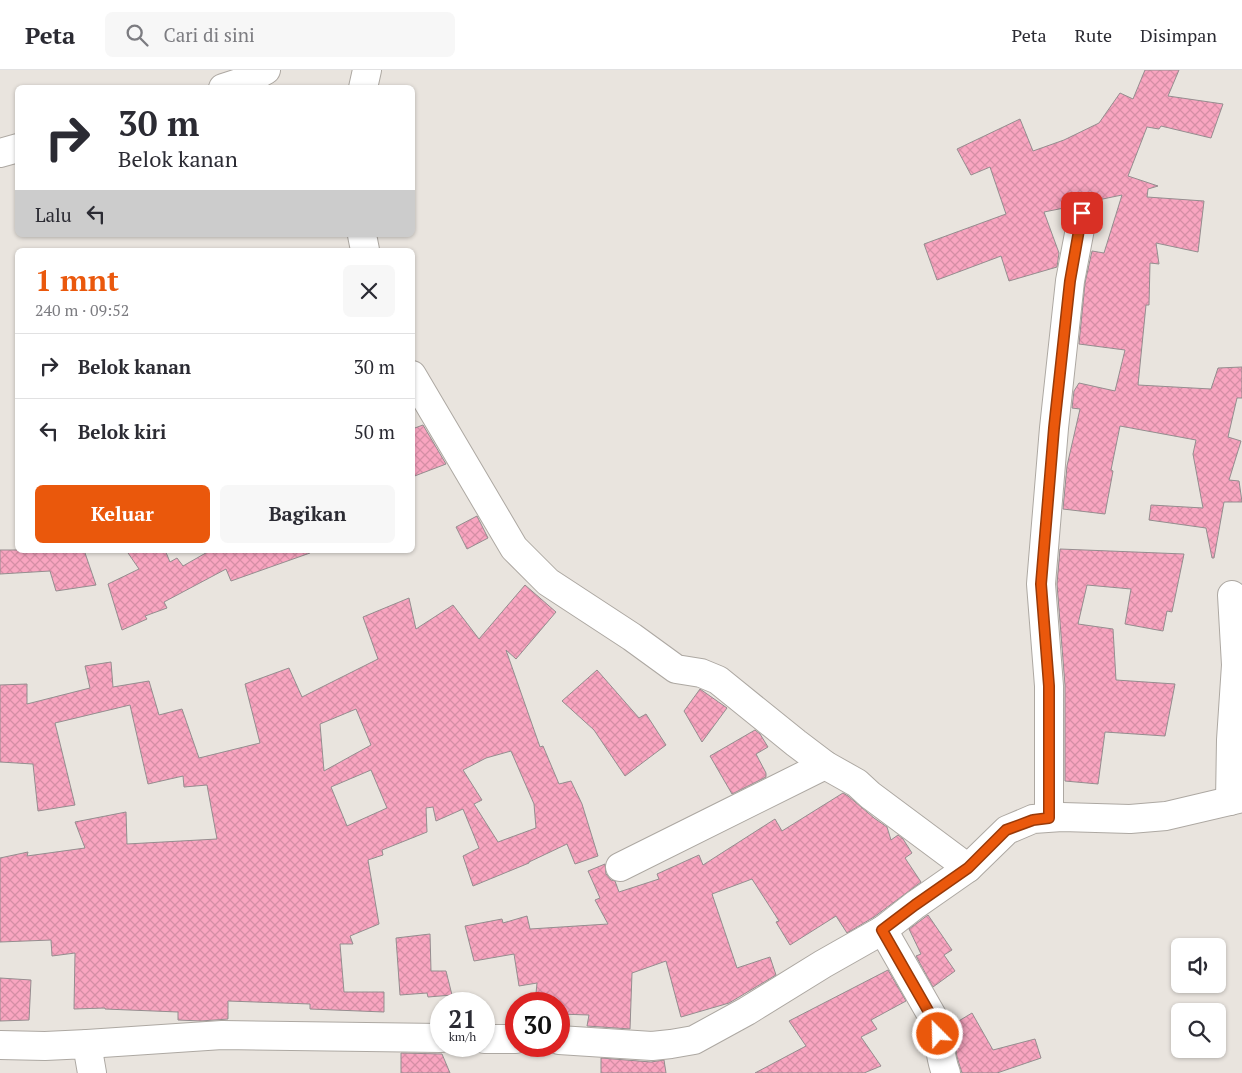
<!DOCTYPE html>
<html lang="id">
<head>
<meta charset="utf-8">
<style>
  body { margin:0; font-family:"PT Serif",serif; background:#f7f7f7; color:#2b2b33; height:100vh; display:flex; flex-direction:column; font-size:19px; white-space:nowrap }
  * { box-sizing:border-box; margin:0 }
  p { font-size:16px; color:#7c7c81 }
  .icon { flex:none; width:28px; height:28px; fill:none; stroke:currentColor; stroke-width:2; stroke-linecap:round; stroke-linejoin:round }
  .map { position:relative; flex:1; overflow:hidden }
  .details { position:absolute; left:15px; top:178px; width:400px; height:305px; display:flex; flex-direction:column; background:#fff; border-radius:8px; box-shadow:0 1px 4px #0004 }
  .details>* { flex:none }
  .banner { position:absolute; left:15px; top:15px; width:400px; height:152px; border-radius:8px; box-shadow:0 1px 4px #0004; background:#fff; color:#2b2b33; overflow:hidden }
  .fabs { position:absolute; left:1171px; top:868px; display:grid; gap:10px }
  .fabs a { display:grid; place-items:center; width:55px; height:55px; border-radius:8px; background:#fff; box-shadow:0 1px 4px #0004; font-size:25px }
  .speed { position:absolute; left:430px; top:922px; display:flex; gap:10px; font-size:25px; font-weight:700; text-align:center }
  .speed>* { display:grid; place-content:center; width:65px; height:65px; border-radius:50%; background:#fff; box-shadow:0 1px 4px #0004; line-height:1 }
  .speed small { font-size:12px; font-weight:400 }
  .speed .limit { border:8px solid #d22; background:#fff; color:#111 }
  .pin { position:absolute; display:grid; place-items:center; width:42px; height:42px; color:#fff; margin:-21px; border-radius:10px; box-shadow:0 2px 8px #0006 }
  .me { position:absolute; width:55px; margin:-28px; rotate:337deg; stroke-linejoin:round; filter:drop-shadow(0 0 4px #0008) }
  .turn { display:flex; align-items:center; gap:18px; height:105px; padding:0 20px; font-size:22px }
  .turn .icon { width:65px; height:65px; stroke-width:2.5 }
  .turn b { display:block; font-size:35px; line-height:42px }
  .then { display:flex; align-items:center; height:48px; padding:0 20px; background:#0003; gap:10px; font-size:19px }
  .round { display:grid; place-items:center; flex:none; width:52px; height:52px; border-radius:8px; background:#f7f7f7 }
  .headline { display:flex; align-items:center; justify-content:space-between; height:85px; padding:0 20px }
  h1 { font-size:30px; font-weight:800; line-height:38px; color:#ea580c }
  .cta { display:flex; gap:10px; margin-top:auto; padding:10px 20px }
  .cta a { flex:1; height:58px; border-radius:8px; background:#ea580c; color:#fff; font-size:20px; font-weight:800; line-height:58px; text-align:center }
  .cta a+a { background:#f7f7f7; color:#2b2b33 }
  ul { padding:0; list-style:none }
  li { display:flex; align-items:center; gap:15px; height:65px; padding:0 20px; border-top:1px solid #e1e1e2 }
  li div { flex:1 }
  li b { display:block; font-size:19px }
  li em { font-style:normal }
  header { display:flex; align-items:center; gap:30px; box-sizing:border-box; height:70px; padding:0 25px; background:#fff; border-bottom:1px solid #e1e1e2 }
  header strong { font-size:24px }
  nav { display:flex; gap:28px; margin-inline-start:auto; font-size:18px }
  .search { width:350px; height:45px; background:#f7f7f7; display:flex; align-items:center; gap:12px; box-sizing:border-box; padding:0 18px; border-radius:8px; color:#7c7c81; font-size:19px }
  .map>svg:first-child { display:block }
  .building { fill:url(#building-cross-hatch); stroke:#958d8f; fill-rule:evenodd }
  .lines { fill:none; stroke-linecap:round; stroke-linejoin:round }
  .minor-casing { stroke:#ada8a2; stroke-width:30 }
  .minor { stroke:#fff; stroke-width:28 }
  .route-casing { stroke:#983908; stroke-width:12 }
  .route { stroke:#ea580c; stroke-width:9 }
</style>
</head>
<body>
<header>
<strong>Peta</strong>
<div class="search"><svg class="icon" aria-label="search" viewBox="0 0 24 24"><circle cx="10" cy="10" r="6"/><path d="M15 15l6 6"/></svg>Cari di sini</div>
<nav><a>Peta</a><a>Rute</a><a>Disimpan</a></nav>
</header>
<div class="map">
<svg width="1242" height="1003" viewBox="0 0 1242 1003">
  <defs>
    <pattern id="building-cross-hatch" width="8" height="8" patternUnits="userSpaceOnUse" patternTransform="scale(1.25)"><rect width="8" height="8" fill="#f9a5c0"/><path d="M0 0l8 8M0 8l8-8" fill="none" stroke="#d58ea5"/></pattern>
  </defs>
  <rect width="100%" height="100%" fill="#e9e4de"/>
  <g class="building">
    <path d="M1145 0H1179L1168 26 1223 34 1211 68 1161 56 1159 59 1147 57 1128 106 1158 116 1148 119 1147 127 1204 131 1198 182 1156 173 1159 194 1150 193 1149 235H1146L1138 315 1211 319 1218 298 1242 297V328H1237L1228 367 1241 371 1229 410 1239 411 1242 432H1224L1214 488H1212L1206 458 1149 450 1151 435 1203 438 1193 384 1196 370 1120 356 1111 400 1113 401 1105 444 1063 439 1067 396 1080 339 1072 338 1074 321 1079 313 1115 321 1125 280 1079 274 1085 213 1092 181 1104 183 1122 125 1093 131 1086 128H1078L1072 132 1069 137 1044 142 1059 183 1057 197 1009 211 1001 186 937 210 924 174 1006 144 990 97 971 105 957 79 1020 49 1033 81 1064 70 1099 53 1120 23 1133 29Z"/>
    <path d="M423 355 446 394 412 407V359Z"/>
    <path d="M477 446 488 468 467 479 456 457Z"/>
    <path d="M1060 479 1184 484 1172 542 1167 541 1163 561 1125 554 1131 519 1087 515 1078 554 1113 559 1116 610 1175 614 1165 666 1105 662 1098 714 1065 711V615L1057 514Z"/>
    <path d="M0 480H84L96 515 56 521 50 501 0 504Z"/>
    <path d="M126 480H165L170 492 177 488 183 496 211 480H309L310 483 231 511 226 499 164 532 167 538 145 546 147 549 122 560 108 514 139 499Z"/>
    <path d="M525 515 556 542 516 589 506 580 540 677 543 676 559 714 571 711 582 734 598 786 575 794 567 774 529 792V793L473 816 463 786 479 778 463 739 436 751 433 737 426 738 427 762 382 780 383 785 368 790 379 854 350 866 353 874H340L344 922H384V942L310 939V934L228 931V949L201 951 178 950V942L105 939V938L74 939 75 883 52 886 51 870 0 872V788L28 782 27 786 85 778 75 752 126 742 127 774 217 769 207 715 184 717 183 706 148 714 130 635 55 653 75 735 38 741 33 694 0 692V615L27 614V634L90 618 85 596 111 592 113 617 149 611 159 645 182 639 199 688 260 673 245 614 289 598 302 627 378 589 363 547 409 528 416 559 453 535 479 569ZM356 639 371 675 324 701 320 654ZM511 681 534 734 536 758 498 772 474 734 482 730 463 700 486 688ZM371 700 387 738 347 756 331 717Z"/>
    <path d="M597 600 639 648 646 644 666 675 625 706 594 660 562 631Z"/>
    <path d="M700 619 727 638 702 672 684 641Z"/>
    <path d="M755 660 760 664 768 677 756 684 766 703V707L732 724 710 686Z"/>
    <path d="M843 723 848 726 874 748 887 757 891 770 898 765 903 769 912 783 905 788 921 812 874 847 847 863 836 846 790 875 776 852 779 851 752 809 712 824 737 898 770 887 776 905 729 933 681 947 666 891 632 903 630 959 587 956 589 945 559 944V934H535L537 913 519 916 514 884 474 891 465 856 502 849 503 853 527 846 530 859 608 854 595 830 600 828 588 801 605 794 606 804 611 810 615 811 619 822 659 809 657 804 699 785 703 795 775 749 782 761Z"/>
    <path d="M928 845 952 880 944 885 955 901 933 917 916 886 921 884 909 859Z"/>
    <path d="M430 864 431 901H446L452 925 428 927 427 923 400 925 396 868Z"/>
    <path d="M888 900 906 931 871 950 877 959 861 967 881 996 864 1003H755L806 976 789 951Z"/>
    <path d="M0 908 31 910 29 950 0 951Z"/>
    <path d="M972 943 993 980 1035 969 1041 988 997 1003H962L957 987 952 955Z"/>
    <path d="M401 983 442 984 450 1003H401Z"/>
    <path d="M601 988 651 992 664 990 666 1003H601Z"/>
  </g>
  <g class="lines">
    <defs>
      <g id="minor">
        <path d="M223 18 248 10 266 0"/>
        <path d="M363 18 367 0"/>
        <path d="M0 83 18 78"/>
        <path d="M362 165 365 180"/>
        <path d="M412 305 514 478 548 512 632 567 676 599 701 603 718 610 796 673 825 695 857 713 870 725 968 798"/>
        <path d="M1230 731 1231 670 1236 595 1232 525"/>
        <path d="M1049 747V616L1041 514 1054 358 1070 211 1083 143"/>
        <path d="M620 797 825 695"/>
        <path d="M883 860 935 951C940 968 939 986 946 1003"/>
        <path d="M484 969H516"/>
        <path d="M559 970 652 976 671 974 694 970 747 941 823 894 883 860 915 835 968 798 1007 760 1033 749 1062 747 1130 749 1166 746 1242 728"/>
        <path d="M87 974 222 965 441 968"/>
        <path d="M0 975 45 976 87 974 92 1003"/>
      </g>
    </defs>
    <use href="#minor" class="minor-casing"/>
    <use href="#minor" class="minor"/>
  </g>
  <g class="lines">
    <defs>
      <path id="route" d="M938 964 934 951 882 860 915 835 968 798 1006 760 1033 750 1049 748V616L1041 514 1054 358 1068 229 1070 211 1082 143"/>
    </defs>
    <use href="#route" class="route-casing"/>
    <use href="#route" class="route"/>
  </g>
</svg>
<div class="fabs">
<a><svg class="icon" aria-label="sound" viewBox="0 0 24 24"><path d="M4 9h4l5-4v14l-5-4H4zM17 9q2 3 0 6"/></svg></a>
<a><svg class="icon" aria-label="search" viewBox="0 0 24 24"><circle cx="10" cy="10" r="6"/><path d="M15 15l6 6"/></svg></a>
</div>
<div class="speed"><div>21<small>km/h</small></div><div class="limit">30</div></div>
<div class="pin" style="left:1082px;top:143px;background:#d93025"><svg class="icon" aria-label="arrive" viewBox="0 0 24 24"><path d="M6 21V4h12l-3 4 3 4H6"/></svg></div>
<svg class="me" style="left:938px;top:964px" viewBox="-20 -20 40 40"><circle r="17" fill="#ea580c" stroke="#fff" stroke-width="3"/><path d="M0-11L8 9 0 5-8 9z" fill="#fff"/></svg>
<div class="banner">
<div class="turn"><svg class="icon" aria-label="right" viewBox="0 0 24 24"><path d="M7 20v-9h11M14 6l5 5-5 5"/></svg><div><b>30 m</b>Belok kanan</div></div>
<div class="then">Lalu<svg class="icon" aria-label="left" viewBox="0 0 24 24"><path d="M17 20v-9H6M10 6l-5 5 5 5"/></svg></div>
</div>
<section class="details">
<div class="headline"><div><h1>1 mnt</h1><p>240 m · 09:52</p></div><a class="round"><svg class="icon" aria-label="close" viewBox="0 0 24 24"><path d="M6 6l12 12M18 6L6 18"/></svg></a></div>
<ul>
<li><svg class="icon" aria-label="right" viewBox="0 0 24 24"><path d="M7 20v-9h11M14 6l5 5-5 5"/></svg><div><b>Belok kanan</b></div><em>30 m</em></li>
<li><svg class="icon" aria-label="left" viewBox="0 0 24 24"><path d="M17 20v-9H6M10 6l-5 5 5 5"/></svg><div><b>Belok kiri</b></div><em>50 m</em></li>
</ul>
<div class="cta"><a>Keluar</a><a>Bagikan</a></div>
</section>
</div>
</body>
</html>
